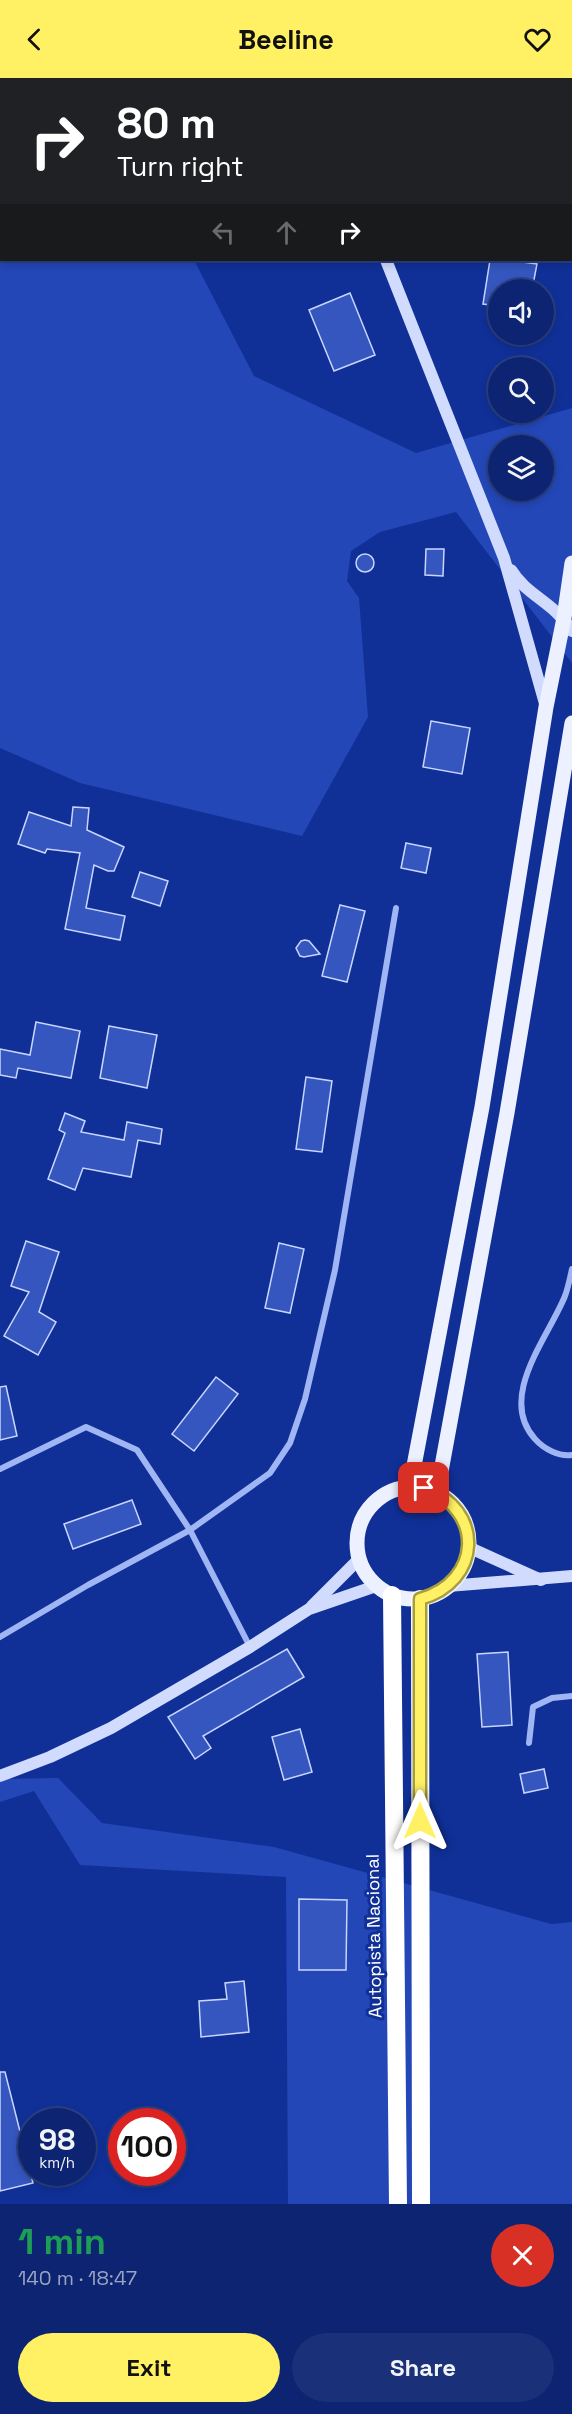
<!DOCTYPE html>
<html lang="en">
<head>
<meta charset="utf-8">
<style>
  body { margin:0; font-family:"Space Grotesk",sans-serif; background:#1a3079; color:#f1f3f6; height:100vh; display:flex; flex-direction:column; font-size:22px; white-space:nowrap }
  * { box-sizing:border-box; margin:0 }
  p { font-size:20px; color:#9aa4c3 }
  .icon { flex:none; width:33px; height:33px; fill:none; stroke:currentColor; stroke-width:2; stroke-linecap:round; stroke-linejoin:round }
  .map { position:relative; height:2126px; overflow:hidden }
  .details { display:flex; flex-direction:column; background:#0c2471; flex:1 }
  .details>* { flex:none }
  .banner { position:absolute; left:0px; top:0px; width:573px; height:183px; box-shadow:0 3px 9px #0003,0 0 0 2px #2c4184; background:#202124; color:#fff; overflow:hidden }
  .controls { position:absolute; left:488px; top:201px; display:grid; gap:12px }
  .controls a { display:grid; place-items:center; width:66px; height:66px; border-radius:50%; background:#0c2471; box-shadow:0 3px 9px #0003,0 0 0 2px #2c4184; font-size:30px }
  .speed { position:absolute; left:18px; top:2030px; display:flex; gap:12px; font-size:30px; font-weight:700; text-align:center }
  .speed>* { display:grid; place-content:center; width:78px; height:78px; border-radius:50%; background:#0c2471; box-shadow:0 3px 9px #0003,0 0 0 2px #2c4184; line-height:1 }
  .speed small { font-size:15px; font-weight:400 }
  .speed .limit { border:9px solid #d22; background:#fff; color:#111 }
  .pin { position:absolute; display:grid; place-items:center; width:51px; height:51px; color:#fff; margin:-26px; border-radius:12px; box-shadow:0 3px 9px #0006 }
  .me { position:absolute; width:66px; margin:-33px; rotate:0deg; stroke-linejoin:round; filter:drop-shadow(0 0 4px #0008) }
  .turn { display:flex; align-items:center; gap:21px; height:126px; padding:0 18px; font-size:27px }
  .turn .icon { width:78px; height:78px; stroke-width:2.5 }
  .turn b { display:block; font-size:42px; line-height:51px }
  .lanes { display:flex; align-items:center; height:57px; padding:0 18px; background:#0003; justify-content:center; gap:30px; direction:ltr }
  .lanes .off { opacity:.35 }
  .round { display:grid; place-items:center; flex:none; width:63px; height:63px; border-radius:32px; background:#1a3079 }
  .headline { display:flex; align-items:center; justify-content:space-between; height:102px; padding:0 18px }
  h1 { font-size:36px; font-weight:800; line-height:45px; color:#1e9e55 }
  .cta { display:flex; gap:12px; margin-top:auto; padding:12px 18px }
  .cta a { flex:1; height:69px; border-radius:36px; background:#fff163; color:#111; font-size:24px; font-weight:800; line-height:69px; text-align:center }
  .cta a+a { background:#1a3079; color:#f1f3f6 }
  header { display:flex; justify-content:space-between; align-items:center; height:78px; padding:0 18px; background:#fff163; color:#111; font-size:27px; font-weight:800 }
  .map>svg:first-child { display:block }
  .green { fill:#2347b7; fill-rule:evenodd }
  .building { fill:#3456be; stroke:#c8d6fe; stroke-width:1.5 }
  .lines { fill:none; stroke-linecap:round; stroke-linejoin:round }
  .street { stroke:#a0b5f4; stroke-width:6 }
  .secondary { stroke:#d0dbfd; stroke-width:12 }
  .primary { stroke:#edf1ff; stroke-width:15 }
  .highway { stroke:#fff; stroke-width:18 }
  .route-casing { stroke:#a69d40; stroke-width:15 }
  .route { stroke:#fff163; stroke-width:10 }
  .labels { text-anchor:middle; stroke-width:6; stroke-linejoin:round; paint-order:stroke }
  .street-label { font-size:18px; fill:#fff; stroke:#103097 }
</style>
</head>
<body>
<header><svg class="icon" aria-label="back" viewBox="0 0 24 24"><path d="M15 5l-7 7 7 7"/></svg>Beeline<svg class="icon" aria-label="heart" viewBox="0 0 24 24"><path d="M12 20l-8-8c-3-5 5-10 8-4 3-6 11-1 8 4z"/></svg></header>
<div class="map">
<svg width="572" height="2126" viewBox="0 0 572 2126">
  <rect width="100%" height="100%" fill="#103097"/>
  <g class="green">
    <path d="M0 0 117 1 2 2V182H194L254 298 416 375 572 330V585L456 434 380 454 351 473 347 503 359 520 368 639 302 758 80 705 0 670ZM498 368H543V412H498Z"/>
    <path d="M58 1700 102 1745 274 1769 551 1846 572 1844V2126H288L286 1799 80 1787 34 1713 0 1724V1701Z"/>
  </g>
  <g class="building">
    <path d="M490 182H508L537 186 532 212H498V228L483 226Z"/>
    <path d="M350 215 375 277 334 293 309 232Z"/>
    <path d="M426 471H444L443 498 425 497Z"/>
    <circle cx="365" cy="485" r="9"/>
    <path d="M431 643 470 650 462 696 423 689Z"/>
    <path d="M73 729 89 730 87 752 124 769 114 793H108L94 787 86 830 125 838 120 862 65 851 80 775 47 771 45 775 18 766 29 734 71 748Z"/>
    <path d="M406 765 431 770 426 795 401 790Z"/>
    <path d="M140 794 168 803 160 828 132 819Z"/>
    <path d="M340 827 365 833 347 904 322 898Z"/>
    <path d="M305 862 309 863 320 876 304 879 300 878 296 870 301 863Z"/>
    <path d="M36 944 80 953 71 1000 18 990 16 1000 0 997V971L30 977Z"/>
    <path d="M109 948 157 957 147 1010 100 1000Z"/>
    <path d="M306 999 332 1003 322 1074 296 1071Z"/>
    <path d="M65 1035 85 1043 81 1054 124 1062 127 1044 162 1051 160 1066 138 1062 131 1099 83 1090 75 1112 48 1101 65 1055 59 1052Z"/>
    <path d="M26 1163 59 1174 39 1234 56 1244 38 1277 4 1258 29 1214 11 1208Z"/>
    <path d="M279 1165 304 1171 290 1235 265 1230Z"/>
    <path d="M216 1299 238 1316 194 1373 172 1356Z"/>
    <path d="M6 1308 17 1358 0 1362V1309Z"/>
    <path d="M132 1422 141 1446 73 1471 64 1446Z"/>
    <path d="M287 1571 304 1599 203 1658 211 1670 195 1681 168 1639Z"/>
    <path d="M508 1574 512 1647 482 1649 477 1576Z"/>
    <path d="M300 1651 312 1694 284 1702 272 1659Z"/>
    <path d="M544 1691 548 1710 524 1715 520 1696Z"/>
    <path d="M299 1821 347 1822 346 1892H299Z"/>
    <path d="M244 1903 249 1954 201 1959 199 1923 227 1921 225 1905Z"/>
    <path d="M0 1994H5L33 2105 0 2113Z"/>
  </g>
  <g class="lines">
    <g class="street">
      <path d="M572 1191C570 1200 568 1210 565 1218 548 1260 497 1319 535 1361 544 1371 559 1379 572 1377"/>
      <path d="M0 1391 86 1349 137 1372 190 1452 250 1569"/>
      <path d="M0 1559 88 1507 190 1452 270 1395 290 1365 305 1321 335 1192 396 830"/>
      <path d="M529 1665 533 1629 552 1620 572 1618"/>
    </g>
    <g class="secondary">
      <path d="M322 0 323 2"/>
      <path d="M386 182 504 480 546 629"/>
      <path d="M511 492C527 518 554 524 572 553"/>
      <path d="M468 1469 541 1502"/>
      <path d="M448 1508 572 1498"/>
      <path d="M312 1528 359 1481"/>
      <path d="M0 1698 50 1679 111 1650 250 1569 309 1531 376 1508"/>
    </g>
    <g class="primary">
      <path d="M410 1409 482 1029 546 629 564 540 572 485"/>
      <circle cx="413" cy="1465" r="56"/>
      <path d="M437 1415 507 1035 572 645"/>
    </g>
    <g class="highway">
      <path d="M392 1517 398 2126"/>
      <path d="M420 1521 421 2126"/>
    </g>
  </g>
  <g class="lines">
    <defs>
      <path id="route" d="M420 1743V1521C482 1504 485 1431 424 1410"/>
    </defs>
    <use href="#route" class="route-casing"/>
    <use href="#route" class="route"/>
  </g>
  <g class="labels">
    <g class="street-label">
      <text transform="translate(374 1858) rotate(-91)" y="6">Autopista Nacional</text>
    </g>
  </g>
</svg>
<div class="controls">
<a><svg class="icon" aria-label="sound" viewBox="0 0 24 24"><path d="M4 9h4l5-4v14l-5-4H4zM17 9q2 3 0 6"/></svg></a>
<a><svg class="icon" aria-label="search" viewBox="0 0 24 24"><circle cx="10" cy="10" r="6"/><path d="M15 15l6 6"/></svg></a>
<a><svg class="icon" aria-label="layers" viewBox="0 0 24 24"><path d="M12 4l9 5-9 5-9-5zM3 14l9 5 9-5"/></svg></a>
</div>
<div class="speed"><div>98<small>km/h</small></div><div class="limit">100</div></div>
<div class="pin" style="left:424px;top:1410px;background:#d93025"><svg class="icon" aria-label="arrive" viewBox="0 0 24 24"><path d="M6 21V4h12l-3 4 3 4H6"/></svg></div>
<svg class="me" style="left:420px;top:1743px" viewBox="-20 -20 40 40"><path d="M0-17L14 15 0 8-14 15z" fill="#fff163" stroke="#fff" stroke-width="4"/></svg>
<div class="banner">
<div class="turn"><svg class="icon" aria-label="right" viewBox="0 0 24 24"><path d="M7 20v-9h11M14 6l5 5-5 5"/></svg><div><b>80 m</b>Turn right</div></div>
<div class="lanes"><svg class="icon off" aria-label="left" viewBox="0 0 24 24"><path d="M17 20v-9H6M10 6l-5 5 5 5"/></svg><svg class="icon off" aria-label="ahead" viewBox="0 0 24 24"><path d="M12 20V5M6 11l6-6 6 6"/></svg><svg class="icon" aria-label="right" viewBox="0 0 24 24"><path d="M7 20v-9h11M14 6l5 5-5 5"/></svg></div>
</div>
</div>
<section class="details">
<div class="headline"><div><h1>1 min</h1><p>140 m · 18:47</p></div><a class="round" style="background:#d93025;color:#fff"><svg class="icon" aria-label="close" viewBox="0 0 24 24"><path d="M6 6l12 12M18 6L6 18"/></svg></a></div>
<div class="cta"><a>Exit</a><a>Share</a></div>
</section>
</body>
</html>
